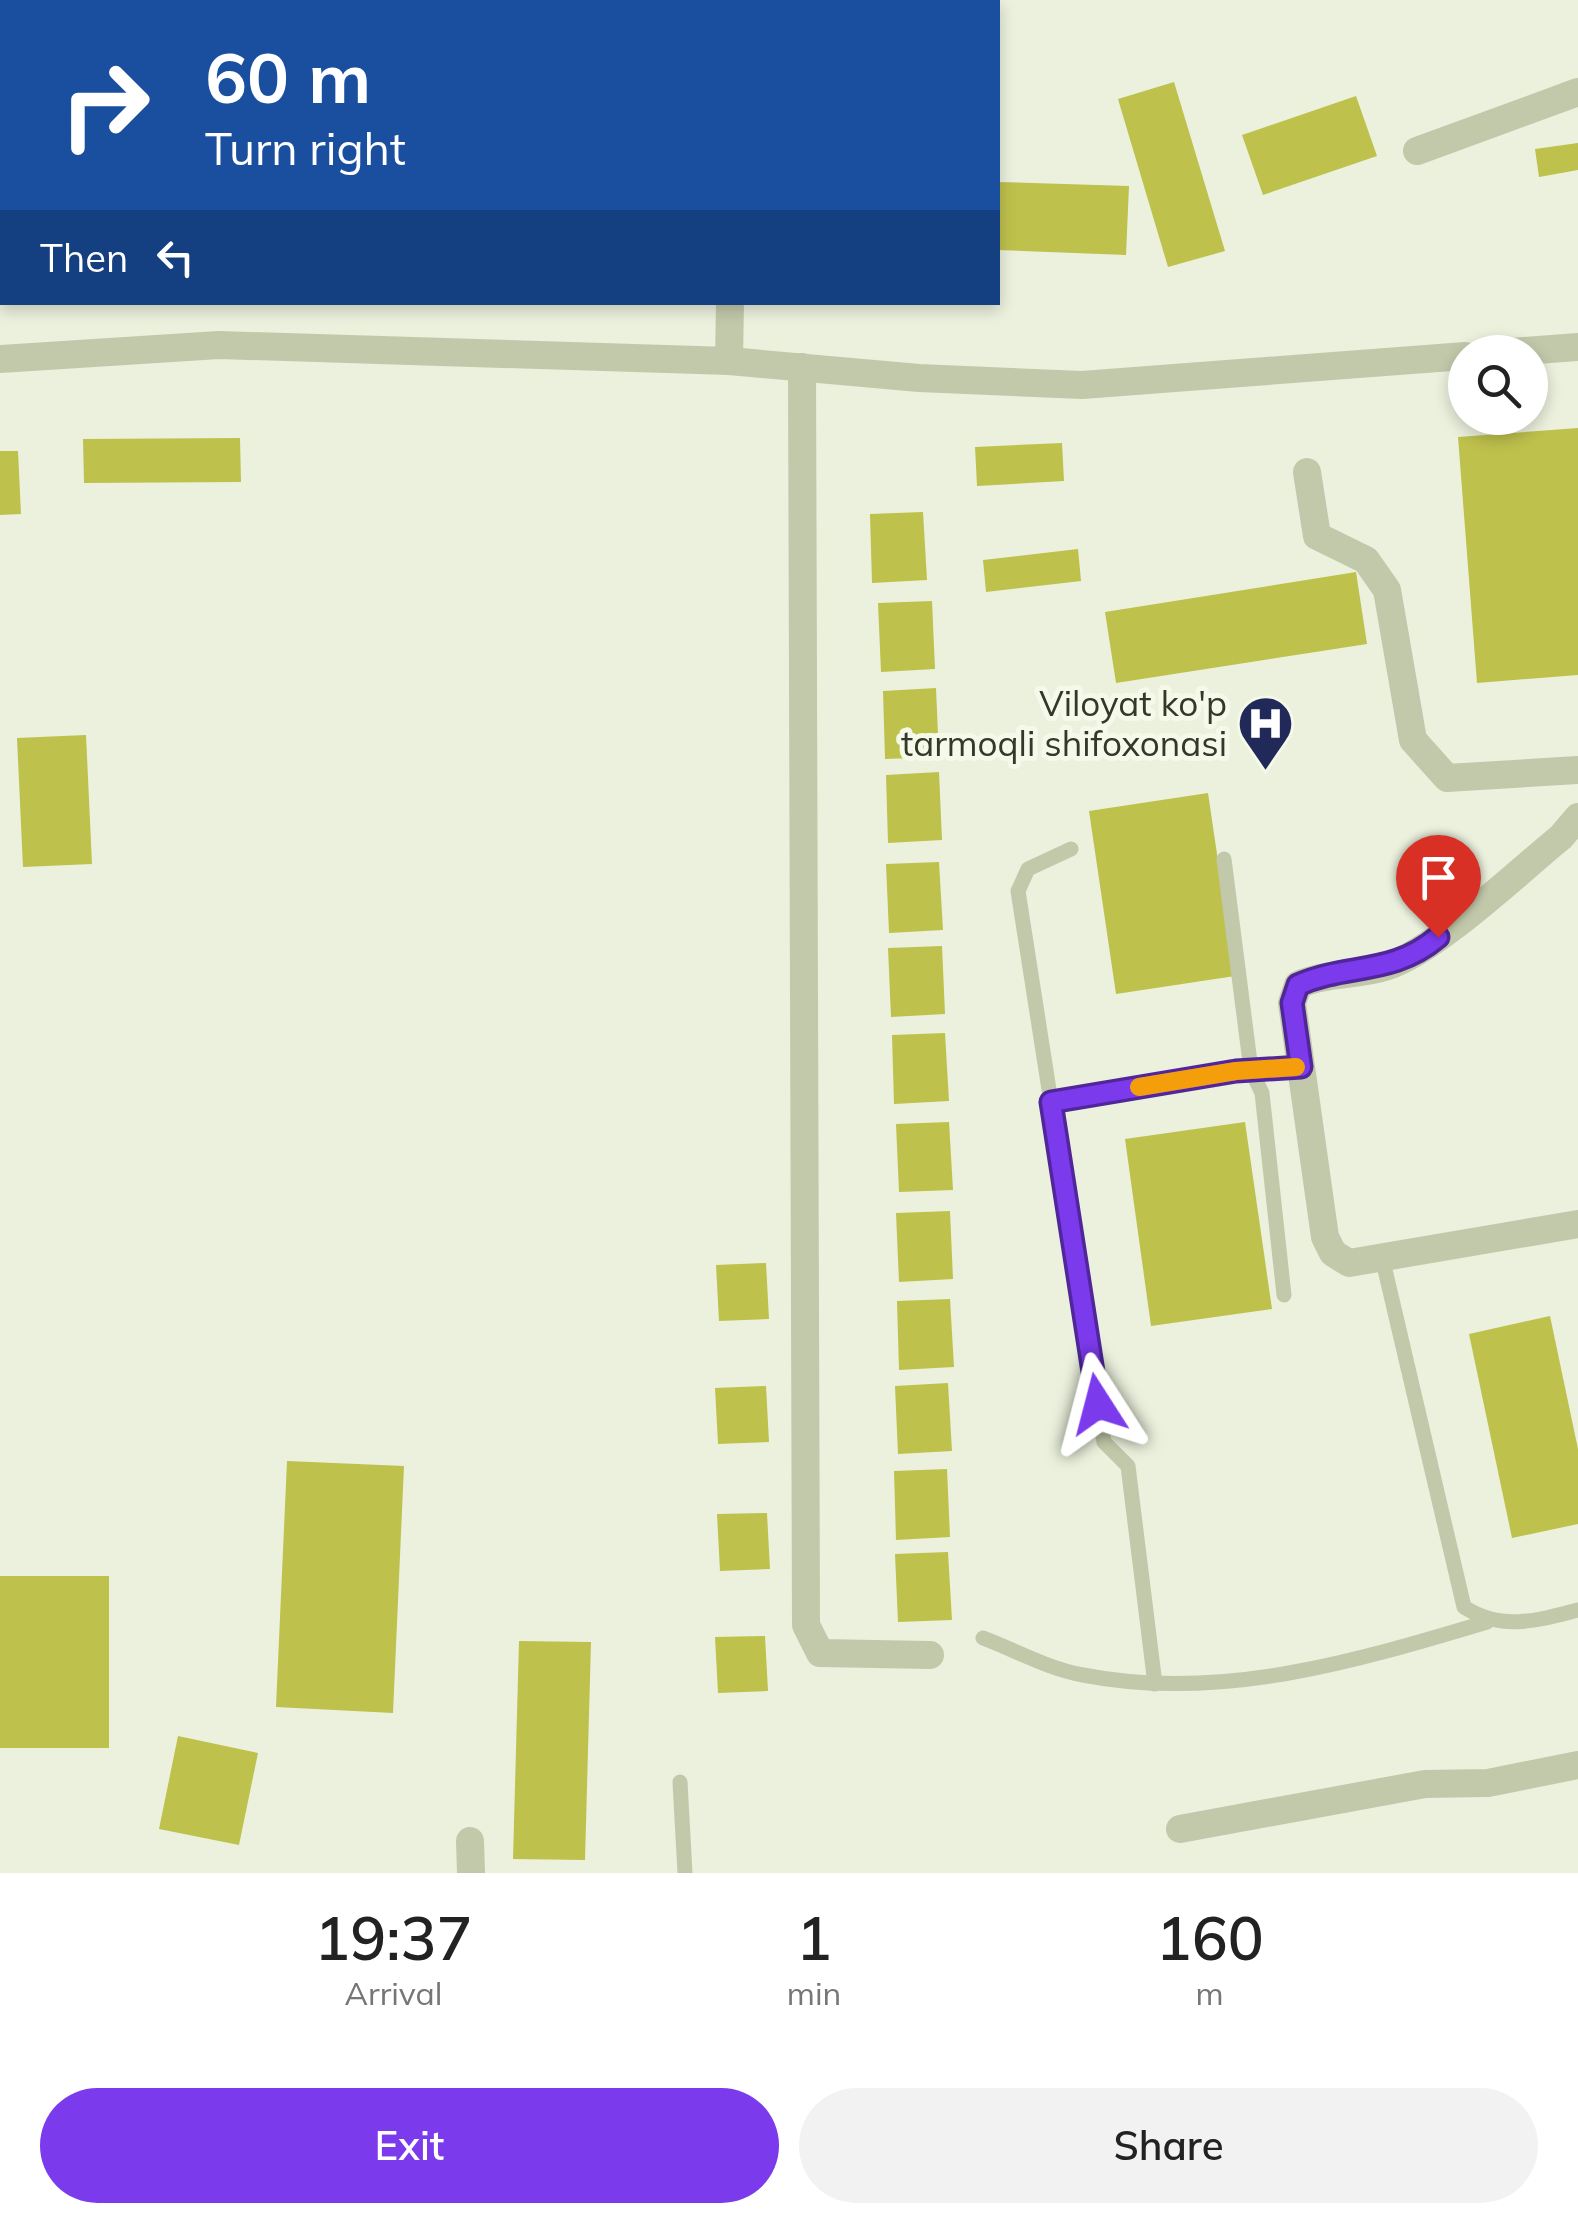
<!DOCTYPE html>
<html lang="en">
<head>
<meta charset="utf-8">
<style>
  body { margin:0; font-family:Mulish,sans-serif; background:#f2f2f2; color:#222; height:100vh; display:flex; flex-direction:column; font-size:38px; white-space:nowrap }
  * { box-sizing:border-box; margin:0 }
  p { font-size:32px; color:#767676 }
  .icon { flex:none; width:55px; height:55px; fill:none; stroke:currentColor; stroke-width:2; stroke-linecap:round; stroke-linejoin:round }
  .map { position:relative; height:1873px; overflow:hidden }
  .panel { display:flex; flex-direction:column; background:#fff; flex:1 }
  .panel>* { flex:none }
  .guide { position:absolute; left:0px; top:0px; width:1000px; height:305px; box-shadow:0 5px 15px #0003; background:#1a4fa0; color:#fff; overflow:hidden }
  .buttons { position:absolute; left:1448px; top:335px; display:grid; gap:20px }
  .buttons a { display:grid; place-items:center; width:100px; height:100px; border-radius:50%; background:#fff; box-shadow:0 5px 15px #0003; font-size:50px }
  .pin { position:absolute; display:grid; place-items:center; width:85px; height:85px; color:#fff; margin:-102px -42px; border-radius:50% 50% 50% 0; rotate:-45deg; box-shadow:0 0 10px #0007 }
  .pin .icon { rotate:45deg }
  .me { position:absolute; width:110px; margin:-55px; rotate:351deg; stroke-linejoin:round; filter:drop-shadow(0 0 8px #0008) }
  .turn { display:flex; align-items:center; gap:35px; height:210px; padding:0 40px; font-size:45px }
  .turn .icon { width:130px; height:130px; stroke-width:2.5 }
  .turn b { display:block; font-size:70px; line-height:85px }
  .then { display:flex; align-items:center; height:95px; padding:0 40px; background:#0003; gap:20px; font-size:38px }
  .eta { display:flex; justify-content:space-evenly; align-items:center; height:170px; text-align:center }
  .eta b { font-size:60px; font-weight:600; line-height:70px }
  .cta { display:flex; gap:20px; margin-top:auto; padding:20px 40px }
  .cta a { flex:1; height:115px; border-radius:60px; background:#7c3aed; color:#fff; font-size:40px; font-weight:600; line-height:115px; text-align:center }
  .cta a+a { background:#f2f2f2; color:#222 }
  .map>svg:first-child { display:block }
  .building { fill:#bec14c }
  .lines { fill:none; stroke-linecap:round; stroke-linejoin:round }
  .service { stroke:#c2c9aa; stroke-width:15 }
  .minor { stroke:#c2c9aa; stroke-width:28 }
  .route-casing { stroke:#51269a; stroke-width:25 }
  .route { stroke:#7c3aed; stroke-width:18 }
  .slow { stroke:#f59e0b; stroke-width:18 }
  .labels { text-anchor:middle; stroke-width:10; stroke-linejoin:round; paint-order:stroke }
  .poi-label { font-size:35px; fill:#353729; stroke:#f4f9ea; text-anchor:end }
</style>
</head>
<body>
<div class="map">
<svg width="1578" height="1873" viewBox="0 0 1578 1873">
  <rect width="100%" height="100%" fill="#ebf1dd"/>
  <g class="building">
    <path d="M1174 82 1225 251 1168 267 1118 99Z"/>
    <path d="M1356 96 1377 156 1263 195 1242 135Z"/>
    <path d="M1578 143V170L1539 177 1535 149Z"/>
    <path d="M998 182 1129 186 1126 255 998 250Z"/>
    <path d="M1578 428V675L1477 683 1458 437Z"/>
    <path d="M240 438 241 482 84 483 83 439Z"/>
    <path d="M1062 443 1064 481 977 486 975 447Z"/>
    <path d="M0 451H18L21 514 0 515Z"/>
    <path d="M923 512 927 580 872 583 870 514Z"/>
    <path d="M1078 549 1081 581 986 592 983 560Z"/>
    <path d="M1356 572 1367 644 1116 683 1105 612Z"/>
    <path d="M932 601 935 669 881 672 878 603Z"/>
    <path d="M936 688 939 757 885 759 883 691Z"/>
    <path d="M86 735 92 864 23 867 17 738Z"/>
    <path d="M939 772 942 840 888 843 886 775Z"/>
    <path d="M1208 793 1235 976 1116 994 1089 811Z"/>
    <path d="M939 862 943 930 889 933 886 864Z"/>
    <path d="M942 946 945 1014 891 1017 888 948Z"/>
    <path d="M945 1033 949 1101 894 1104 892 1035Z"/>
    <path d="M949 1122 953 1190 899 1192 896 1124Z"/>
    <path d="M1245 1122 1272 1309 1151 1326 1125 1139Z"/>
    <path d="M950 1211 953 1279 899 1282 896 1213Z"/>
    <path d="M766 1263 769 1319 719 1321 716 1265Z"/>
    <path d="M950 1299 954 1367 899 1370 897 1301Z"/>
    <path d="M1550 1316 1578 1449V1524L1512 1538 1469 1334Z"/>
    <path d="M948 1383 952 1451 898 1454 895 1386Z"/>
    <path d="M766 1386 769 1442 718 1444 715 1388Z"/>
    <path d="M287 1461 404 1466 393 1713 276 1707Z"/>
    <path d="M947 1469 950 1537 896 1540 894 1471Z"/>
    <path d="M767 1513 770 1569 720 1571 717 1514Z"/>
    <path d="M948 1552 952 1620 898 1622 895 1554Z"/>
    <rect x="0" y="1576" width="109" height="172"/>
    <path d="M765 1636 768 1691 718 1693 715 1637Z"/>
    <path d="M519 1641 591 1642 585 1860 513 1859Z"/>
    <path d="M178 1736 258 1753 239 1845 159 1829Z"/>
  </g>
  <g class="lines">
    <g class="service">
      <path d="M1071 849 1028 869 1018 891 1104 1442 1128 1466 1155 1684"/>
      <path d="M1224 859 1251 1070 1262 1093 1284 1295"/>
      <path d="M1051 1102 1236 1071 1301 1067"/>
      <path d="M1382 1257 1464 1607C1501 1631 1537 1621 1578 1610"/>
      <path d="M983 1638C1015 1650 1049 1669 1083 1675 1220 1702 1357 1661 1487 1622"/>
      <path d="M680 1782 685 1873"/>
    </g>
    <g class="minor">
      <path d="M734 2V0"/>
      <path d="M1417 151 1578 92"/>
      <path d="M1510 352 1578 347"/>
      <path d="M0 359 219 345 729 361 919 378 1082 385 1465 356"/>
      <path d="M729 361 730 302"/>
      <path d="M802 367 806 1625 820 1653 930 1655"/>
      <path d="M1307 472 1317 536 1366 560 1387 590 1413 740 1447 778 1578 770"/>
      <path d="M1578 817 1561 837C1518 872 1436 950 1388 966 1359 976 1327 972 1298 985L1292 1003 1325 1237 1333 1253 1349 1263 1578 1224"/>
      <path d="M1180 1829 1425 1784 1488 1783 1578 1765"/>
      <path d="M470 1841 471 1873"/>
    </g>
  </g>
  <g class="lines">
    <defs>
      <path id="route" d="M1098 1404 1051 1102 1236 1071 1301 1067 1292 1003 1298 985C1347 963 1392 976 1438 937"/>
    </defs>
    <use href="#route" class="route-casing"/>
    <use href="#route" class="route"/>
    <path class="slow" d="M1139 1087 1236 1071 1296 1067"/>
  </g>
  <defs>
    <symbol id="hospital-pin" viewBox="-11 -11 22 30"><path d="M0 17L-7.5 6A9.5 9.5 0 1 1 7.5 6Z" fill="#202957" stroke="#f4f9ea"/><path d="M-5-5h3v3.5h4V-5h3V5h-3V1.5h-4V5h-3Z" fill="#fff"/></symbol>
  </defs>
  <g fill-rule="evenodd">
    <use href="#hospital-pin" x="1234" y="692" width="63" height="86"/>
  </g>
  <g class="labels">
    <g class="poi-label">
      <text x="1227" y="716">Viloyat ko'p<tspan x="1227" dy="40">tarmoqli shifoxonasi</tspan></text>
    </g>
  </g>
</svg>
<div class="buttons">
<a><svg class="icon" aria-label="search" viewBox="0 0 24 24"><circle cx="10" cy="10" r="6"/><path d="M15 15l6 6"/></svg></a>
</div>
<div class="pin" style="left:1438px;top:937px;background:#d93025"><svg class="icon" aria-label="arrive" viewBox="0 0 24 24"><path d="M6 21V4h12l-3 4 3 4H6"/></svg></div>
<svg class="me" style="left:1098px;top:1404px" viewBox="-20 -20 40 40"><path d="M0-17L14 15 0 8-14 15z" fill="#7c3aed" stroke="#fff" stroke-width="4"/></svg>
<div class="guide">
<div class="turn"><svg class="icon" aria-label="right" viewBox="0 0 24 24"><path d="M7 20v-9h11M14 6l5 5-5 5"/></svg><div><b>60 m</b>Turn right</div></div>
<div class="then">Then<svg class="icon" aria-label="left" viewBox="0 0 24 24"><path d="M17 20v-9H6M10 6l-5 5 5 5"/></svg></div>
</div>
</div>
<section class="panel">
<div class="eta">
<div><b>19:37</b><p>Arrival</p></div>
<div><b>1</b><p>min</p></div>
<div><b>160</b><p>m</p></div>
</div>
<div class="cta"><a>Exit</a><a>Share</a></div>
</section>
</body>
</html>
